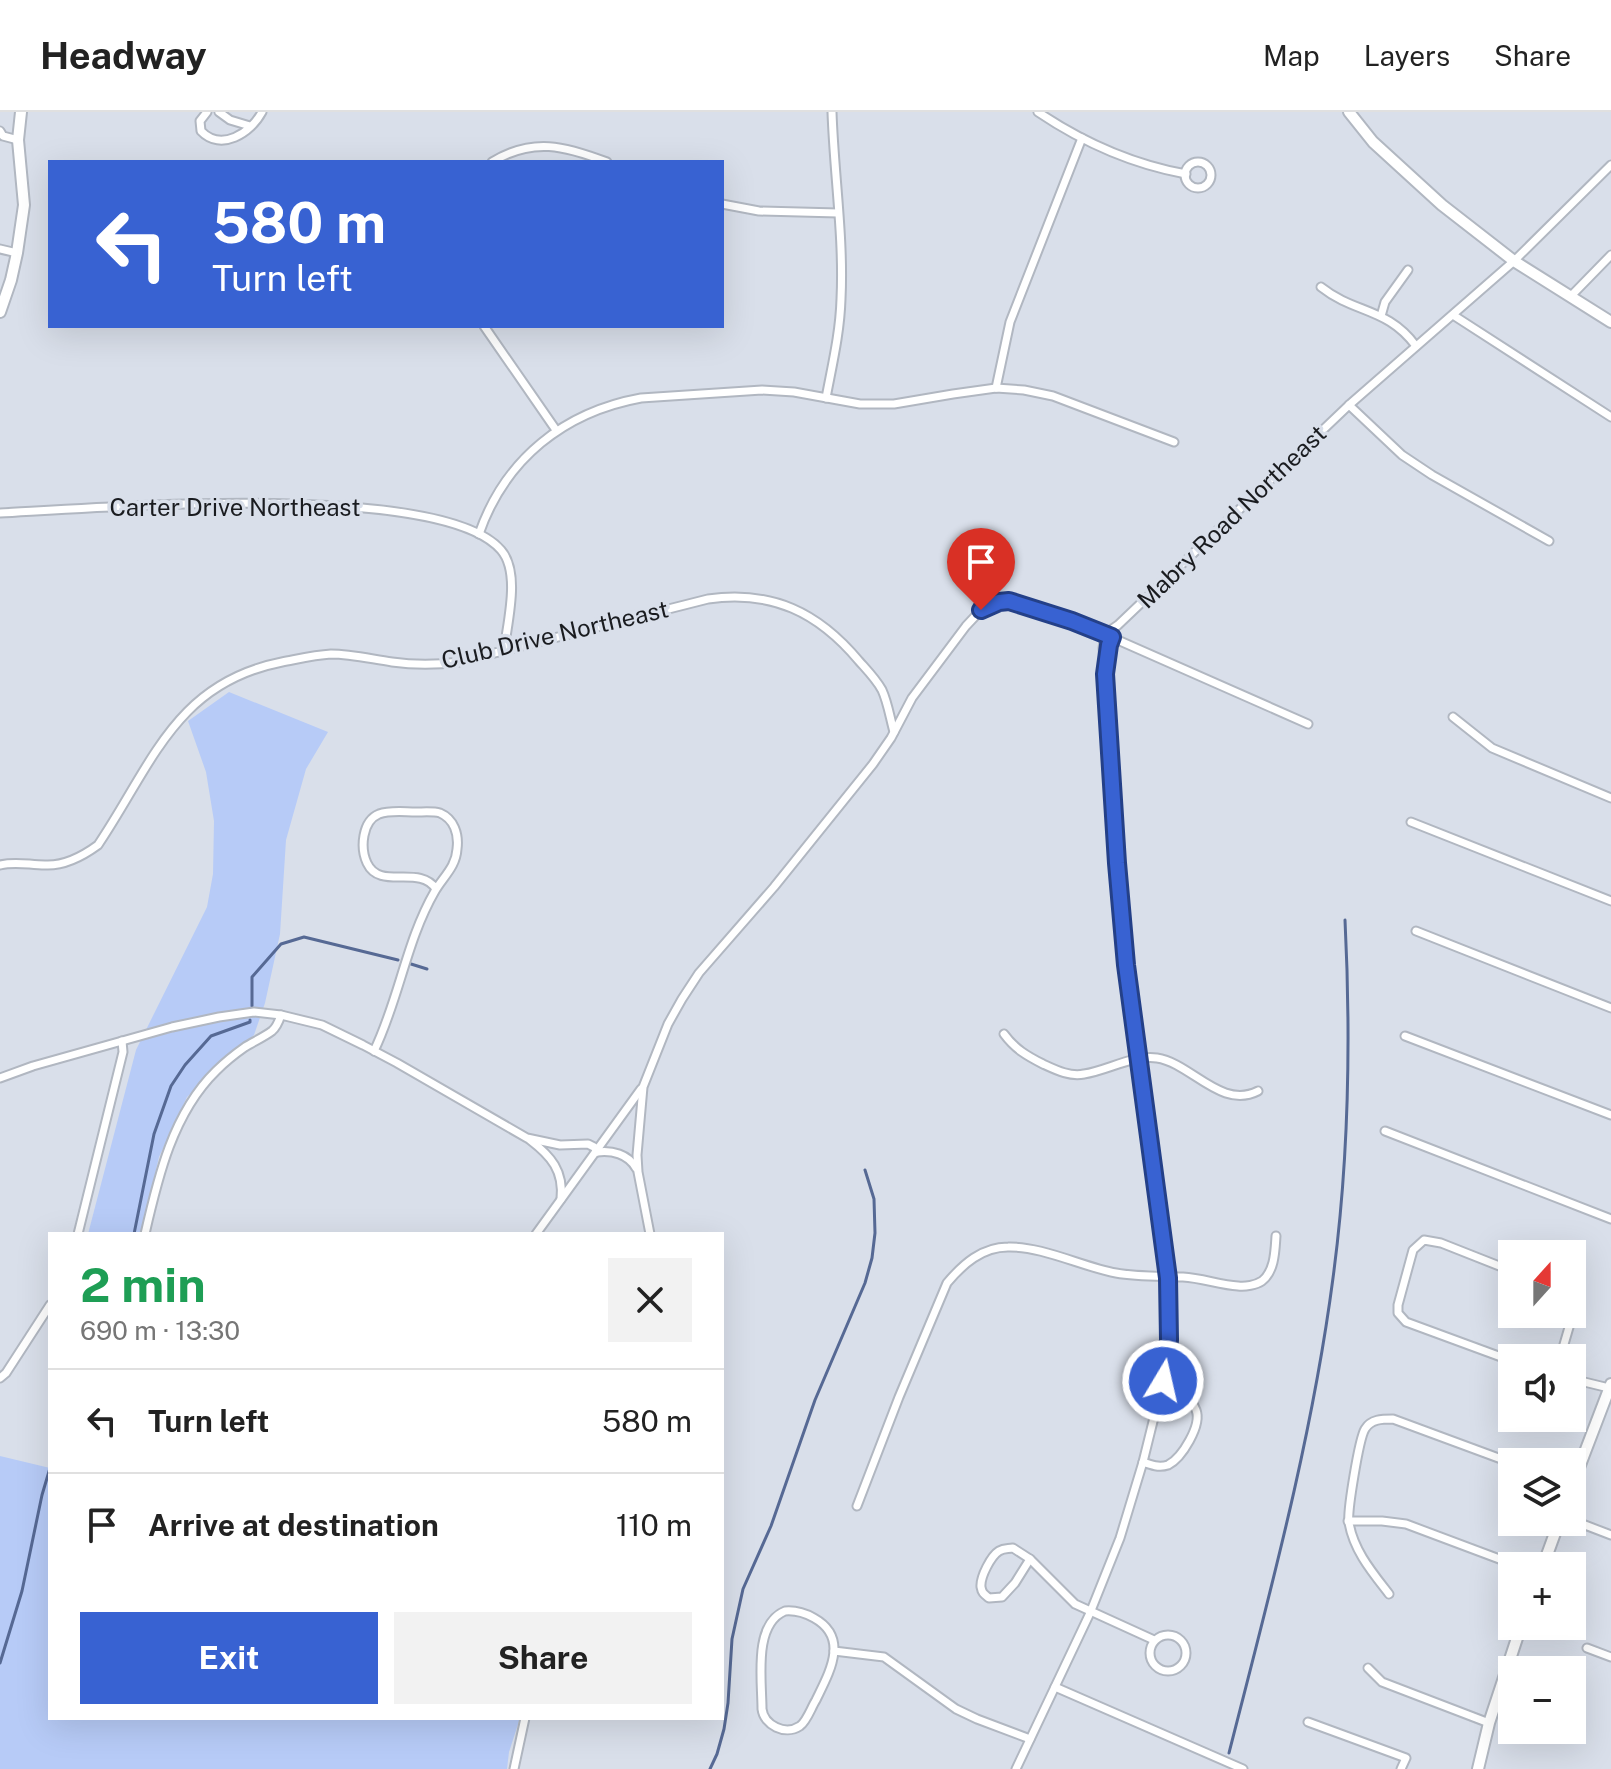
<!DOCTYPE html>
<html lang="en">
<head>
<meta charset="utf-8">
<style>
  body { margin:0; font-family:"Public Sans",sans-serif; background:#f2f2f2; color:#222; height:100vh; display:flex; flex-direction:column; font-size:30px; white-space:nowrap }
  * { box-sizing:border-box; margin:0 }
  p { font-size:26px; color:#767676 }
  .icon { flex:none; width:44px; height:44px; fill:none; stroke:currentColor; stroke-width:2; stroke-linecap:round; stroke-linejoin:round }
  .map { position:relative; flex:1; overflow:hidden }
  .drawer { position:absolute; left:48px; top:1120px; width:676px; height:488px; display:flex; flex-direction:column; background:#fff; border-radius:0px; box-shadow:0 8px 32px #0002 }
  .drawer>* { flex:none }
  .guide { position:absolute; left:48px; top:48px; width:676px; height:168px; border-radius:0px; box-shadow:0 8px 32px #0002; background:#3862d2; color:#fff; overflow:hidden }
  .needle { width:52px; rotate:21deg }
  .fabs { position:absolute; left:1498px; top:1128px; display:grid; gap:16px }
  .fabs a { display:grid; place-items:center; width:88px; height:88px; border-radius:0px; background:#fff; box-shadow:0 8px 32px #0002; font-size:40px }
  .pin { position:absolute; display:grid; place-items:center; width:68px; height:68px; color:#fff; margin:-82px -34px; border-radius:50% 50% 50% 0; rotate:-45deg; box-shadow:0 0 8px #0007 }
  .pin .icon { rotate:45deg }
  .me { position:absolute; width:88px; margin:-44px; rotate:9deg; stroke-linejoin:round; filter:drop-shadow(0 0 6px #0008) }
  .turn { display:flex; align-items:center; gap:28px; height:168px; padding:0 32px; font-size:36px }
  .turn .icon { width:104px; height:104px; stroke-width:2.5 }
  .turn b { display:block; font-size:56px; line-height:68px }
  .round { display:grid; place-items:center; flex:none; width:84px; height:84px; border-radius:0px; background:#f2f2f2 }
  .headline { display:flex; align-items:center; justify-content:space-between; height:136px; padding:0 32px }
  h1 { font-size:48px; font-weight:700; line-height:60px; color:#1e9e55 }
  .cta { display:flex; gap:16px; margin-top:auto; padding:16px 32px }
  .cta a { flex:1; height:92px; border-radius:0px; background:#3862d2; color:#fff; font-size:32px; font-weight:700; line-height:92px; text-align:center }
  .cta a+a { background:#f2f2f2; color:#222 }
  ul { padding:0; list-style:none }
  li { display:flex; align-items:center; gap:24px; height:104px; padding:0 32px; border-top:2px solid #e0e0e0 }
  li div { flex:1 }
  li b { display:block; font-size:30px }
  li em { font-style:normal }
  header { display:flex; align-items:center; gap:48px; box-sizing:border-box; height:112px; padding:0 40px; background:#fff; border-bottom:2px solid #e0e0e0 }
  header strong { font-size:38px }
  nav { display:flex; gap:44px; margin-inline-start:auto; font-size:28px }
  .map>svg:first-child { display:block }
  .green { fill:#b7cbf7 }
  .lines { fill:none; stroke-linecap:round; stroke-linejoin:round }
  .stream { stroke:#566994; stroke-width:3 }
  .street-casing { stroke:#b1b7c1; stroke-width:11 }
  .secondary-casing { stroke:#b1b7c1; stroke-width:14 }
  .street { stroke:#fff; stroke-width:7 }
  .secondary { stroke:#fff; stroke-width:10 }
  .route-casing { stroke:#244088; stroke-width:20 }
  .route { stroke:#3862d2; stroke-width:14 }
  .labels { text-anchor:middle; stroke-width:7; stroke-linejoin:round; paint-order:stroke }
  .street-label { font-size:24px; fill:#1a1c20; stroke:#d9dfea }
</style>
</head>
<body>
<header>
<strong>Headway</strong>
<nav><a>Map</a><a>Layers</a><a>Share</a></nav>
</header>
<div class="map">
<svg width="1611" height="1657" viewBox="0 0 1611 1657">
  <rect width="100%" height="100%" fill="#d9dfea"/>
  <g class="green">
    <path d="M229 580 328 620 306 657 286 728 280 822 265 891 254 923 187 985 159 1045 141 1122H88L136 938 207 795 213 762 214 709 206 660 188 609Z"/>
    <path d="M0 1344 50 1356V1606H520L509 1640 507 1657H0Z"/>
  </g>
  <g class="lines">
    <g class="stream">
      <path d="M411 852 427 857"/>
      <path d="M252 894V865L281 832 304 825 398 848"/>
      <path d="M134 1122 154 1022 171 974 185 953 211 924 250 910V908"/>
      <path d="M0 1551 22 1479 42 1383 50 1356"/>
      <path d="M1229 1641C1269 1484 1312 1327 1333 1166 1349 1047 1351 928 1345 808"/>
      <path d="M710 1657 717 1642 724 1617 728 1591 732 1527 743 1477 771 1414 815 1288 865 1171 872 1146 875 1121 874 1087 865 1058"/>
    </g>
    <defs>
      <g id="street">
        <path d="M207 0 200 9 201 19C221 40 251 21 262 0"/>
        <path d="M219 0 230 8 250 14"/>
        <path d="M1038 0C1084 31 1131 52 1186 62"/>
        <path d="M0 19 3 24 18 28"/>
        <path d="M492 50C533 25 565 34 607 50"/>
        <circle cx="1198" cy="63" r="13"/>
        <path d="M722 92 759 99 838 101"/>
        <path d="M0 137 17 141"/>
        <path d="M1321 175C1355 202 1387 195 1416 234"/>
        <path d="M1570 185 1611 143"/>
        <path d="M1453 203 1611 305"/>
        <path d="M1381 204 1385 190 1408 158"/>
        <path d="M484 214 556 318"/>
        <path d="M996 276 1010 210 1082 26"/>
        <path d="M826 286C832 254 840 221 841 187 844 125 834 62 832 0"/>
        <path d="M1349 293 1402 343 1432 363 1549 429"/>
        <path d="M0 401C95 396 441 368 501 438 521 461 507 511 504 539"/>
        <path d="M479 422C505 347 564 300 641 286L762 278 794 280 860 292H894L953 282 996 276 1024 278 1053 284 1174 330"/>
        <path d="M1105 522 1118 513 1349 293 1514 149 1611 53"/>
        <path d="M1453 605 1492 636 1611 686"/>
        <path d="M1411 710 1611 789"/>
        <path d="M0 753C16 749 29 753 45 753 63 754 83 744 98 733 152 653 175 571 282 550 298 547 314 543 331 542 351 542 371 547 392 550 414 553 436 553 459 550L708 487C772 478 818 500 859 549 867 558 876 567 882 578 888 591 890 606 894 620"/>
        <path d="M1416 819 1611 896"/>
        <path d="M1004 922C1015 937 1027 944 1043 952 1056 958 1070 965 1084 962 1109 958 1131 943 1157 946 1191 951 1221 998 1258 979"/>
        <path d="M1405 924 1611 1003"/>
        <path d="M374 939C399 888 406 829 435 779 443 765 456 755 457 737 459 722 454 707 440 701 433 699 423 700 416 700 404 700 390 698 379 702 362 709 360 736 367 751 380 779 419 752 436 777"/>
        <path d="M0 966 33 954 172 915 219 905 254 900 281 903 322 913 363 933 397 951 527 1026 560 1033 588 1032 594 1035 597 1040"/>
        <path d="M1385 1019 1611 1107"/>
        <path d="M530 1028C551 1044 564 1059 561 1087"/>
        <path d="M597 1040C612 1038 628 1042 636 1056"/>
        <path d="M78 1122 123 940 122 929"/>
        <path d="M145 1122C158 1065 173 1001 216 959 225 950 235 942 245 935 253 930 264 925 272 919 277 915 279 909 281 903"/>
        <path d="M536 1122 641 977"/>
        <path d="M650 1122 638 1060 637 1043 643 975 668 912 682 887 699 861 774 775 873 652 891 626 912 586 966 514 981 498 999 490 1009 489 1095 518 1308 612"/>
        <path d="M1512 1159 1441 1131 1424 1128 1413 1138 1398 1193V1201L1406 1210 1512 1249"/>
        <path d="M1560 1246 1572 1205V1194"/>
        <path d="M0 1266 6 1261 50 1193"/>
        <path d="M1572 1267 1609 1276"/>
        <path d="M1143 1350C1151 1353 1159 1356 1168 1353 1182 1346 1202 1313 1196 1298 1190 1282 1176 1275 1163 1269"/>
        <path d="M857 1394 899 1285 947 1171C963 1152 982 1135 1008 1135 1042 1134 1083 1155 1116 1161 1138 1165 1161 1164 1183 1165 1202 1166 1220 1173 1238 1174 1245 1175 1256 1173 1262 1169 1275 1159 1275 1138 1276 1124"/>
        <path d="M1572 1408 1611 1423"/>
        <path d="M1348 1409H1382L1406 1412 1518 1454"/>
        <path d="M1013 1436 1030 1447 1015 1471 1002 1485 989 1486C984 1482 982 1481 981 1475 980 1465 991 1444 999 1439 1004 1436 1007 1437 1013 1436Z"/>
        <path d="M1030 1447 1075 1492 1154 1528"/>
        <path d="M1389 1482C1372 1460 1354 1439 1349 1411 1347 1400 1359 1327 1365 1317 1371 1307 1382 1307 1393 1307L1512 1351"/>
        <path d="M785 1499C796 1498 805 1501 814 1506 850 1526 829 1561 816 1588 811 1596 807 1609 800 1614 785 1624 764 1613 762 1597 762 1568 753 1512 785 1499Z"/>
        <circle cx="1168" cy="1541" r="18"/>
        <path d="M1587 1536 1611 1545"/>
        <path d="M834 1539 884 1545 956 1597 977 1607 1030 1627"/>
        <path d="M1368 1556 1382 1570 1489 1611"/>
        <path d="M1055 1575 1243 1657"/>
        <path d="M1308 1610 1406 1646 1401 1657"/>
        <path d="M514 1657 525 1606"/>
        <path d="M1016 1657 1090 1501 1120 1426 1143 1350 1163 1269 1169 1228 1168 1166 1126 853 1119 778 1103 536 1105 522"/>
      </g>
      <g id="secondary">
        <path d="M1349 0 1373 30 1442 93 1514 149 1611 210"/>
        <path d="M0 200 11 168 17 141 24 93 18 28 21 0"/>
        <path d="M1572 1374 1611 1272"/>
        <path d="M1543 1454 1559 1410"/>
        <path d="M1478 1657 1489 1611 1521 1514"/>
      </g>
    </defs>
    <use href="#street" class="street-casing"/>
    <use href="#secondary" class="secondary-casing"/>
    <use href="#street" class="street"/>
    <use href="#secondary" class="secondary"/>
  </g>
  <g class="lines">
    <defs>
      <path id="route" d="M981 498 999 490 1009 489 1072 509 1112 525 1109 533 1105 562 1117 751 1126 853 1168 1166 1169 1228 1163 1269"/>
    </defs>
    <use href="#route" class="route-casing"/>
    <use href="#route" class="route"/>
  </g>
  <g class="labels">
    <g class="street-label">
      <text x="235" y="404">Carter Drive Northeast</text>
      <text transform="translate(1232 405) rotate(-44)" y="8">Mabry Road Northeast</text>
      <text transform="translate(555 523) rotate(-13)" y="8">Club Drive Northeast</text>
    </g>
  </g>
</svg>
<div class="fabs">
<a><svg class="needle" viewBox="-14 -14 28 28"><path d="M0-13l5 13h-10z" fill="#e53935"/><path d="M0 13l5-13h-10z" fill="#767676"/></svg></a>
<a><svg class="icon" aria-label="sound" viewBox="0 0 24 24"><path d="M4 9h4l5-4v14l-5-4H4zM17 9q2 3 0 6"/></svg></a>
<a><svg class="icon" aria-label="layers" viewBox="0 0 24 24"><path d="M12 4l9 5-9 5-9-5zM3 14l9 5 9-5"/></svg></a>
<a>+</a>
<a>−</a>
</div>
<div class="pin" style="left:981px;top:498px;background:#d93025"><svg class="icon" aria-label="arrive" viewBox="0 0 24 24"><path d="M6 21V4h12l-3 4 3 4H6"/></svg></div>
<svg class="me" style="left:1163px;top:1269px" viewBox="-20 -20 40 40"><circle r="17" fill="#3862d2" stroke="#fff" stroke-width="3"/><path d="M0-11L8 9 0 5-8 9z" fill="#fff"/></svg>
<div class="guide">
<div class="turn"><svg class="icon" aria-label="left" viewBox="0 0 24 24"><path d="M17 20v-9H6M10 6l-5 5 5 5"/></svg><div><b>580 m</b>Turn left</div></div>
</div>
<section class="drawer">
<div class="headline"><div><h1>2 min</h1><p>690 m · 13:30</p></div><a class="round"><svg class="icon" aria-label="close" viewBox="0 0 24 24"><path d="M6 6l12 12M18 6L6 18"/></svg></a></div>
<ul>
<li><svg class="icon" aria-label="left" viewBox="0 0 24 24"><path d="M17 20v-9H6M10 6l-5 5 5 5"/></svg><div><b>Turn left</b></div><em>580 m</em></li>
<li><svg class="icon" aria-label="arrive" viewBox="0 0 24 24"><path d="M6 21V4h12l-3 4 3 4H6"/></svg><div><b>Arrive at destination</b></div><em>110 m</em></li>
</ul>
<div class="cta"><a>Exit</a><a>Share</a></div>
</section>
</div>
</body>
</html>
